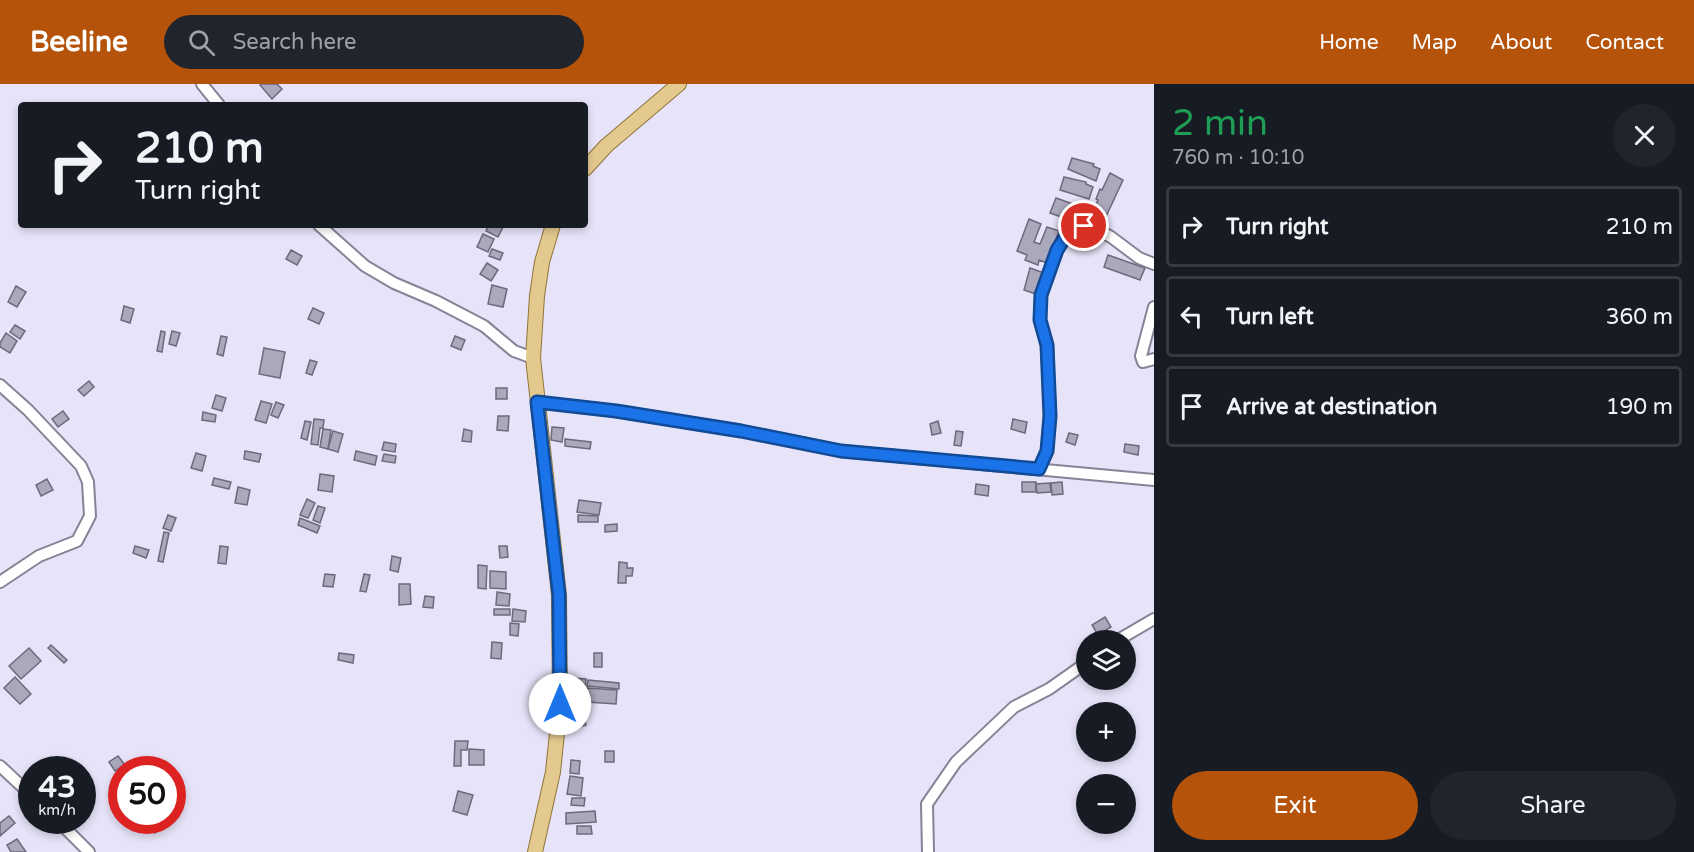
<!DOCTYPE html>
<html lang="en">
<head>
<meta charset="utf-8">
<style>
  body { margin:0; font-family:"Varela Round",sans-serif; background:#20242c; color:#f1f3f6; height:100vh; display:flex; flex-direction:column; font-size:22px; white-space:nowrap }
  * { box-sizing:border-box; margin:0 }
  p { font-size:20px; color:#9ea1a6 }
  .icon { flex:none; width:33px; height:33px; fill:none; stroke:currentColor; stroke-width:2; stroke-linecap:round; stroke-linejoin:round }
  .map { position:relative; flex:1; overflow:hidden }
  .sheet { display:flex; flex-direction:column; background:#171b24; width:540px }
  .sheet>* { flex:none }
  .banner { position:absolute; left:18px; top:18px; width:570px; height:126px; border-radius:6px; box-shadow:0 3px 9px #0003; background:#171b24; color:#f1f3f6; overflow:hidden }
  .fabs { position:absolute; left:1076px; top:546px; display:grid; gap:12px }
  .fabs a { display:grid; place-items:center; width:60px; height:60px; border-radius:50%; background:#171b24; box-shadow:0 3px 9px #0003; font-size:30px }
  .speed { position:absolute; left:18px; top:672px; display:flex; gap:12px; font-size:30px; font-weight:700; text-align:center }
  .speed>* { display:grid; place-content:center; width:78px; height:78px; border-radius:50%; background:#171b24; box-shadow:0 3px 9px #0003; line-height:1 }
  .speed small { font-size:15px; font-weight:400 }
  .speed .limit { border:9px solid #d22; background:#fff; color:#111 }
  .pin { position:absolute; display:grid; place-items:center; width:51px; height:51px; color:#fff; margin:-26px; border:3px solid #fff; border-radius:50%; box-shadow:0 2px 6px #0007 }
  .me { position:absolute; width:66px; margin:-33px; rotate:0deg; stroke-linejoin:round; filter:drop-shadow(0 0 4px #0008) }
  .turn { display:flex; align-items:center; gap:21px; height:126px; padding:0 18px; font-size:27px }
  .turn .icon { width:78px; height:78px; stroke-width:2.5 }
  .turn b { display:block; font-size:42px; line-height:51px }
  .round { display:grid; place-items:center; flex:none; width:63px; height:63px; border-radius:32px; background:#20242c }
  .summary { display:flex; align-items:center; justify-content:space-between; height:102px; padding:0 18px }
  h1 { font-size:36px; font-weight:600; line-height:45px; color:#1e9e55 }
  .button { display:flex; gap:12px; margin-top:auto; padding:12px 18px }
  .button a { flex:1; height:69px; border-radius:36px; background:#b45309; color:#fff; font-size:24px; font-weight:600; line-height:69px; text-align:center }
  .button a+a { background:#20242c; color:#f1f3f6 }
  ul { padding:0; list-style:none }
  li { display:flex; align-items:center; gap:18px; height:81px; margin:0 12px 9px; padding:0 6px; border:3px solid #363941; border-radius:6px }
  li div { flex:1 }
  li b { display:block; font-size:22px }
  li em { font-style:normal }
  header { display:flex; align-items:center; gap:36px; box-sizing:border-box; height:84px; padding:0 30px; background:#b45309; color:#fff }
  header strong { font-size:28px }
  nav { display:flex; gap:33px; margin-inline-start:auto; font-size:21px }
  .search { width:420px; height:54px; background:#20242c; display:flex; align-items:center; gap:15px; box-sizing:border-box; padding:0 21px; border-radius:33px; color:#9ea1a6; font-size:22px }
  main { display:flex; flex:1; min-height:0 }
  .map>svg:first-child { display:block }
  .building { fill:#aaa8bb; stroke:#6c6a7c; stroke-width:1.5 }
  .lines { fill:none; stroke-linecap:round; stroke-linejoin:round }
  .minor-casing { stroke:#868396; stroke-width:14 }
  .major-casing { stroke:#917438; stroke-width:16 }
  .minor { stroke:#fff; stroke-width:10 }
  .major { stroke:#e4c98f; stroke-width:14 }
  .route-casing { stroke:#114b97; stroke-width:15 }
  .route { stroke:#1a73e8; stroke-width:10 }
</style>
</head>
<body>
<header>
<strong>Beeline</strong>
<div class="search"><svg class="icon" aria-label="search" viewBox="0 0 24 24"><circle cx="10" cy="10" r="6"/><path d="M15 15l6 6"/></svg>Search here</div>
<nav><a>Home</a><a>Map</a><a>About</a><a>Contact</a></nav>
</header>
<main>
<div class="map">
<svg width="1154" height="768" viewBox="0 0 1154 768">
  <rect width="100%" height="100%" fill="#e7e4f9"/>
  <g class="building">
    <path d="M261 0H277L282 5 272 15 260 1Z"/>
    <path d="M1072 74 1094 80 1093 82 1100 85 1096 97 1068 85Z"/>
    <path d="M1110 89 1123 96 1103 139 1090 133 1098 116 1096 115 1100 105 1102 106Z"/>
    <path d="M1064 93 1086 98V100L1093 103 1089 115 1060 106Z"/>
    <path d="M1056 114 1073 120 1067 135 1050 129Z"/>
    <path d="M1029 135 1041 140 1034 158 1040 160 1047 143 1059 147 1047 179 1039 176 1038 181 1025 176 1027 171 1017 167Z"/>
    <path d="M489 141 503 143 498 153 486 147Z"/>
    <path d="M483 150 494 155 488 168 477 163Z"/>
    <path d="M492 165 503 169 500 176 489 172Z"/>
    <path d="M291 166 302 172 297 181 286 175Z"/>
    <path d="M1108 171 1145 184 1140 196 1104 183Z"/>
    <path d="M487 179 498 186 491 197 480 190Z"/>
    <path d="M1030 184 1044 189 1036 210 1024 206Z"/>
    <path d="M492 201 507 205 503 223 488 220Z"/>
    <path d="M16 202 26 208 17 223 8 218Z"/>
    <path d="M124 222 134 225 130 239 121 236Z"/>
    <path d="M313 224 324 229 319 240 308 235Z"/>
    <path d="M15 241 25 247 20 255 10 248Z"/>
    <path d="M161 247 165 248 162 268 157 267Z"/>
    <path d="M172 247 180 249 176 262 169 260Z"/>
    <path d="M6 249 17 257 10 269 0 263V259Z"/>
    <path d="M221 252 227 253 223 272 217 270Z"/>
    <path d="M455 252 465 256 461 266 451 262Z"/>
    <path d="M264 264 285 268 280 294 259 290Z"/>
    <path d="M310 276 317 278 312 291 306 289Z"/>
    <path d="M89 297 94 303 84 312 78 306Z"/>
    <rect x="496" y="304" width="11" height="11"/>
    <path d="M216 311 226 314 222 327 212 324Z"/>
    <path d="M261 317 272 320 266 339 255 336Z"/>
    <path d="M276 318 284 321 278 334 271 331Z"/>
    <path d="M63 327 69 335 58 343 52 335Z"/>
    <path d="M203 328 216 331 215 338 202 336Z"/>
    <path d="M498 332H509L508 347 497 346Z"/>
    <path d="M314 335 324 336 323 344H320L318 361 311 360Z"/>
    <path d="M1013 335 1027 338 1025 349 1011 345Z"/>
    <path d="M305 337 311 338 307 356 301 354Z"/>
    <path d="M938 337 941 349 932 351 930 340Z"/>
    <path d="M552 343 564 344 562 358 551 356Z"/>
    <path d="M323 345 331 346 328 365 320 363Z"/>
    <path d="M464 345 472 347 471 358 462 357Z"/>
    <path d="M333 347 343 350 338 368 328 365Z"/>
    <path d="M956 347 963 348 961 362 954 361Z"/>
    <path d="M1069 349 1078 351 1075 361 1066 358Z"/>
    <path d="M565 355 591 358 590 365 565 362Z"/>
    <path d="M384 358 396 360 395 368 382 366Z"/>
    <path d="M1125 360 1139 362 1138 371 1124 368Z"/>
    <path d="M245 367 261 370 259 378 244 375Z"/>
    <path d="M356 367 377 372 375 381 354 376Z"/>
    <path d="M196 369 206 372 202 387 191 384Z"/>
    <path d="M384 370 396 372 395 379 382 377Z"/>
    <path d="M320 390 334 392 332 408 318 406Z"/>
    <path d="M214 394 231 398 229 405 212 401Z"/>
    <path d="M47 395 53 406 41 412 36 401Z"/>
    <rect x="1022" y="398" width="14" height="10"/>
    <path d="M1062 398 1063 410 1052 411 1051 399Z"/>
    <path d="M1050 399 1051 408 1037 409 1036 400Z"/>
    <path d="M976 400 989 402 988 412 975 410Z"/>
    <path d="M238 403 250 406 247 421 235 419Z"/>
    <path d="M307 415 315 419 308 434 300 431Z"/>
    <path d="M579 416 601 419 599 431 577 428Z"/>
    <path d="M318 422 325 424 320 439 313 436Z"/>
    <path d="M168 431 176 434 171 447 163 444Z"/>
    <path d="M578 431 598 432V438H578Z"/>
    <path d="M300 434 320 442 317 449 298 441Z"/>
    <path d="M617 440V447L605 448V441Z"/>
    <path d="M164 448 169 449 163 478 158 477Z"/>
    <path d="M135 462 149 466 146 474 133 469Z"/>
    <path d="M220 462 228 463 226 480 218 479Z"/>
    <path d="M499 462H507L508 473 500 474Z"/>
    <path d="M392 472 401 474 398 488 390 486Z"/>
    <path d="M619 478 627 479V484H633L632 492H626V499H618Z"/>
    <path d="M478 481 487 482 486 505 478 504Z"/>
    <path d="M490 487 506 488V505L490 504Z"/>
    <path d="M325 490 335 491 333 503 323 502Z"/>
    <path d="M364 490 370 491 366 508 360 507Z"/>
    <path d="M399 500H410L411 520 399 521Z"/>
    <path d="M497 508 510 510 509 522 496 521Z"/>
    <path d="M425 512 434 513 433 524 423 523Z"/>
    <rect x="494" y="525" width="16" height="6"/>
    <path d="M513 525 526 527 525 538 512 537Z"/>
    <path d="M1105 533 1111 543 1098 551 1092 541Z"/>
    <path d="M510 539 519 540 518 552 510 551Z"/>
    <path d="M492 558 502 559 501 575 491 574Z"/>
    <path d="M51 561 67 576 64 579 48 564Z"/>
    <path d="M29 564 41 577 21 595 9 582Z"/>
    <path d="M339 569 354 571 353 579 338 576Z"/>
    <rect x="594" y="569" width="8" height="14"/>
    <path d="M15 593 31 610 20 620 4 604Z"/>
    <path d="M572 594 586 595 584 619 569 618Z"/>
    <path d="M588 596 619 599V605L587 602Z"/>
    <path d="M587 604 617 606 616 620 587 618Z"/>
    <path d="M583 632 586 641 572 645 569 636Z"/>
    <path d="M455 657H468L467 666H461V682H454Z"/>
    <path d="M469 665 484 666V681H469Z"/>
    <rect x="605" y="667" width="9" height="11"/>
    <path d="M118 672 125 681 115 687 109 678Z"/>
    <path d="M571 676 580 677 579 690 570 689Z"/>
    <path d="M570 692 583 694 581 712 567 710Z"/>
    <path d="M458 707 473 711 467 731 453 727Z"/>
    <path d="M572 714H585L584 722 571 721Z"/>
    <path d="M595 727 596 738 566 740V729Z"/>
    <path d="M9 732 15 739 0 752V739Z"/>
    <path d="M163 736 165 738 155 749 142 737Z"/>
    <path d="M577 742H591L592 750H577Z"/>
    <path d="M17 755 26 768H11L7 761Z"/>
  </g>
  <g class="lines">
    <defs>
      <g id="minor">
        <path d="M202 0 219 21"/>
        <path d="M319 141 365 182 394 199 436 217 484 242 514 267 533 274"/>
        <path d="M1154 223 1141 272 1143 278 1154 275"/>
        <path d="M0 301 28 326 81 382 88 398 90 432 77 457 39 472 0 498"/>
        <path d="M537 318 616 327 741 347 841 367 1154 396"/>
        <path d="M1039 385 1047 367 1050 332 1047 262 1040 236 1041 211 1057 167 1069 147 1084 142 1096 145 1111 153 1139 174 1154 180"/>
        <path d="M1118 556 1154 535"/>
        <path d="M0 682 32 712"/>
        <path d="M57 736 89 768"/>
        <path d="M928 768 927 720 956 678 1014 623 1049 605 1086 579"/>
      </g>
      <g id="major">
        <path d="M585 85 606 62 679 0"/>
        <path d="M535 768 553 688 560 620 559 511 533 274 537 212 542 178 553 141"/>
      </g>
    </defs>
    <use href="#minor" class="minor-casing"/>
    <use href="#major" class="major-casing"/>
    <use href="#minor" class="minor"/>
    <use href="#major" class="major"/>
  </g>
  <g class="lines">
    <defs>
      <path id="route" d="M560 620 559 511 537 318 616 327 741 347 841 367 1039 385 1047 367 1050 332 1047 261 1040 236 1041 211 1057 166 1069 147 1084 142"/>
    </defs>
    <use href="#route" class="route-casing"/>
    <use href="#route" class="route"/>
  </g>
</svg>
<div class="fabs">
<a><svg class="icon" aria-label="layers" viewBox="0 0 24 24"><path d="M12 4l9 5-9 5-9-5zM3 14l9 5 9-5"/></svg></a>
<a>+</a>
<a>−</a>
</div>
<div class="speed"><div>43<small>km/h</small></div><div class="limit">50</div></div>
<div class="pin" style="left:1084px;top:142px;background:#d93025"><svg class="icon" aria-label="arrive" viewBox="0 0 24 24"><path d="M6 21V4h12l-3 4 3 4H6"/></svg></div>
<svg class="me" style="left:560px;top:620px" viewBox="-20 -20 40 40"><circle r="19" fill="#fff"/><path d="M0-13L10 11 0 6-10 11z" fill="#1a73e8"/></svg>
<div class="banner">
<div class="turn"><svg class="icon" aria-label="right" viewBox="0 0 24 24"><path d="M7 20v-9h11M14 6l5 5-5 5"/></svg><div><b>210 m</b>Turn right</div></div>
</div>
</div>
<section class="sheet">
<div class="summary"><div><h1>2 min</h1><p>760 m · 10:10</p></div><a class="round"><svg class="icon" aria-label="close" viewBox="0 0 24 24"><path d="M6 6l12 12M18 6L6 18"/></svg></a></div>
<ul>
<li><svg class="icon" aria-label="right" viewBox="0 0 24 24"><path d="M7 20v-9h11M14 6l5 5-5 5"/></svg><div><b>Turn right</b></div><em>210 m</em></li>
<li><svg class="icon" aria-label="left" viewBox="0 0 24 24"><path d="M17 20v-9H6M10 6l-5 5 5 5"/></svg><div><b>Turn left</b></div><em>360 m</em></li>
<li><svg class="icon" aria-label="arrive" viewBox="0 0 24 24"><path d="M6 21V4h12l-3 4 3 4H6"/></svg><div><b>Arrive at destination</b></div><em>190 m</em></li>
</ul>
<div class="button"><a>Exit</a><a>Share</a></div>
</section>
</main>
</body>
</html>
